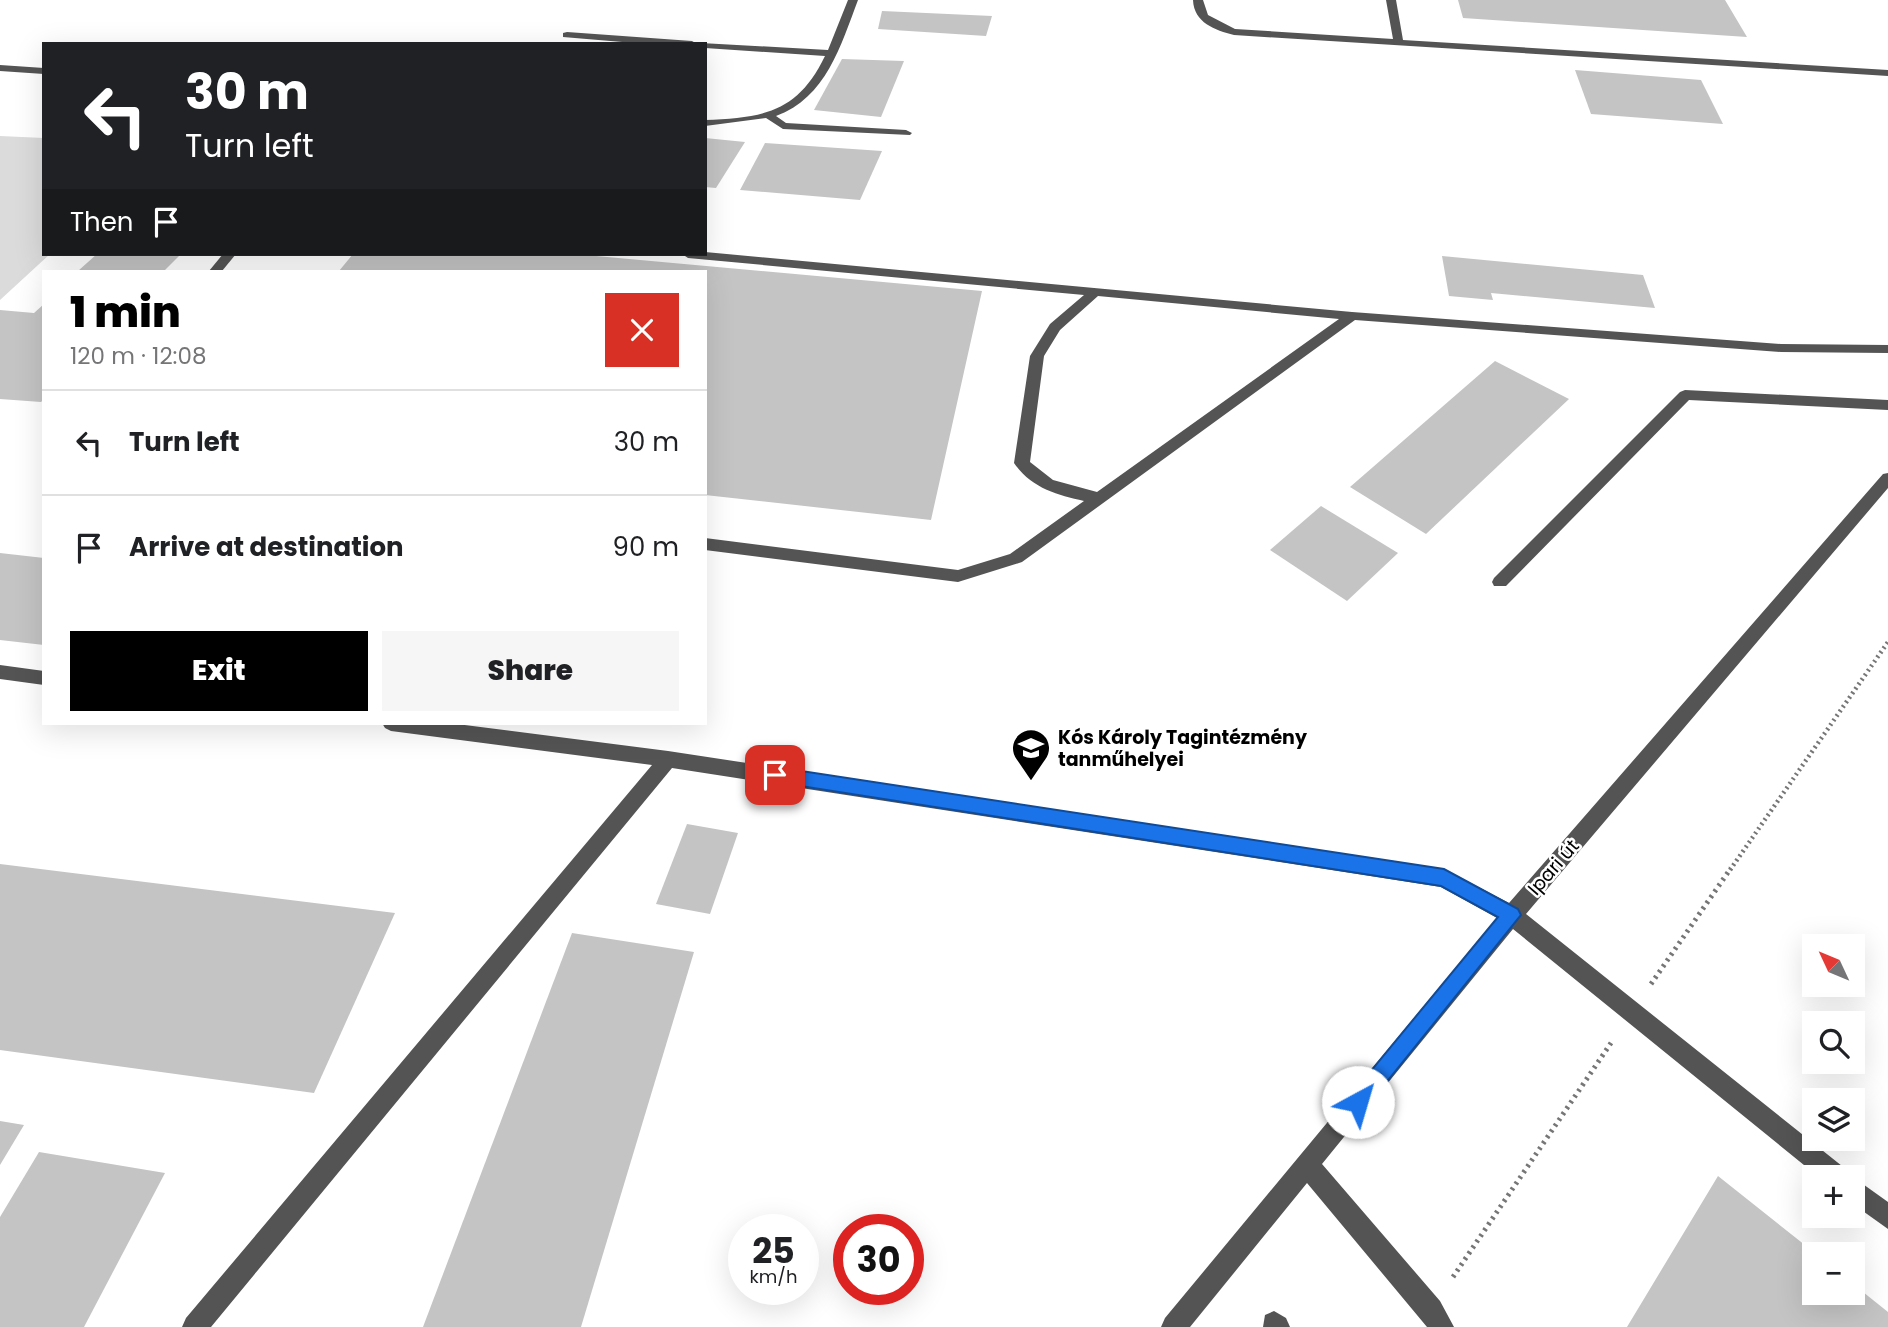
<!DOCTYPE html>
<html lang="en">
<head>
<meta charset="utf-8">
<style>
  body { margin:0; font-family:Poppins,sans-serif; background:#f6f6f6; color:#202124; height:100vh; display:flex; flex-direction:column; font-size:26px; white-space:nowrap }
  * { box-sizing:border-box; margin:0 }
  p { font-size:23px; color:#757577 }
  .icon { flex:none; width:38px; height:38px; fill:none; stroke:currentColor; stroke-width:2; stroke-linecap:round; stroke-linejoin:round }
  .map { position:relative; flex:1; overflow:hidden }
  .panel { position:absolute; left:42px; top:270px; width:665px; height:455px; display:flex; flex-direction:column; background:#fff; border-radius:0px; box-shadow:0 7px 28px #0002 }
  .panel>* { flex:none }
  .hud { position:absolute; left:42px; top:42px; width:665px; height:214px; border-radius:0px; box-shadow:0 7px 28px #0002; background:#202124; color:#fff; overflow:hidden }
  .needle { width:46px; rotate:314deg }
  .controls { position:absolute; left:1802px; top:934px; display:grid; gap:14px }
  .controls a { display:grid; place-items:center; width:63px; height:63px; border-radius:0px; background:#fff; box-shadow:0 7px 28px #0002; font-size:35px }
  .speed { position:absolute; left:728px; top:1214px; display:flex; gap:14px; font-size:35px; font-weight:700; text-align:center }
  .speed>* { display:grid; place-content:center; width:91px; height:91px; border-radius:50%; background:#fff; box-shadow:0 7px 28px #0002; line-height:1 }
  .speed small { font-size:18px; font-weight:400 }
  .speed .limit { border:10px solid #d22; background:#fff; color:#111 }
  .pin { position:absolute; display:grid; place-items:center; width:60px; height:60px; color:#fff; margin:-30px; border-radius:14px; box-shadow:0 4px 10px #0006 }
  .me { position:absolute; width:77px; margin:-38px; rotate:39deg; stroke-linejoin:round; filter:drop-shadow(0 0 5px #0008) }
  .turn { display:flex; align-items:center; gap:24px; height:147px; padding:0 28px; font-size:32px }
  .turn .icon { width:91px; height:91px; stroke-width:2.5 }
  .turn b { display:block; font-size:49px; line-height:60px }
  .then { display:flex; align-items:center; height:66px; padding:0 28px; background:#0003; gap:14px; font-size:26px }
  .round { display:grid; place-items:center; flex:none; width:74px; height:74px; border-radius:0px; background:#f6f6f6 }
  .headline { display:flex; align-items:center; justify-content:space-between; height:119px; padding:0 28px }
  h1 { font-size:42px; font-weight:800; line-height:52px; color:#000 }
  .button { display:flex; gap:14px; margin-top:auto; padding:14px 28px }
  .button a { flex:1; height:80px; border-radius:0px; background:#000; color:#fff; font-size:28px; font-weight:800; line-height:80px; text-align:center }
  .button a+a { background:#f6f6f6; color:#202124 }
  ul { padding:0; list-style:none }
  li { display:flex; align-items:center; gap:21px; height:105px; padding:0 28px; border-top:2px solid #e0e0e0 }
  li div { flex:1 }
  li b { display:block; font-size:26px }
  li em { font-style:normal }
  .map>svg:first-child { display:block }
  .green { fill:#dbdbdb }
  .building { fill:#c4c4c4 }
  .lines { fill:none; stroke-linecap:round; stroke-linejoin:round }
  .path-far1 { stroke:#767676; stroke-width:4.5; stroke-dasharray:2 3.5; stroke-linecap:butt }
  .path { stroke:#767676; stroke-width:5; stroke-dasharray:2.5 4.5; stroke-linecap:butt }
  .minor { fill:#545454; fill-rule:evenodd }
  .route { fill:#1a73e8; stroke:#114b97; stroke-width:2 }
  .labels { text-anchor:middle; stroke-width:5; stroke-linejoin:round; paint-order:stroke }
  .poi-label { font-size:19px; font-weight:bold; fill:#000; stroke:#fff; text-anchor:start }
  .street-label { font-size:19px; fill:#000; stroke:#fff }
</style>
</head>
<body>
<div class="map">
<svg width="1888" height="1327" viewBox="0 0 1888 1327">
  <rect width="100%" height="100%" fill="#fff"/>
  <path class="green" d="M0 136 44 138V254H50L0 300Z"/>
  <g class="building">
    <path d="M1458 0H1725L1747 37 1463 18Z"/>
    <path d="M882 11 992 16 986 36 878 29Z"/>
    <path d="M842 59 904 61 881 117 814 110Z"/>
    <path d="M1575 70 1701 80 1723 124 1591 114Z"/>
    <path d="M705 138 745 142 716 188 705 187Z"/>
    <path d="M765 143 882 151 860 200 740 190Z"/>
    <path d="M97 254H181L164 271H78Z"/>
    <path d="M353 254H574L982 291 931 520 705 495V271H339Z"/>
    <path d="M1442 256 1643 275 1655 308 1491 293 1493 300 1449 296Z"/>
    <path d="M44 304V399L41 402 0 399V310L34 313Z"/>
    <path d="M1495 361 1569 399 1426 534 1350 487Z"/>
    <path d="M1321 506 1398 553 1347 601 1270 550Z"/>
    <path d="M0 553 44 558V645L0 640Z"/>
    <path d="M687 824 738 833 710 914 656 904Z"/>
    <path d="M0 864 395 913 314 1093 0 1050Z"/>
    <path d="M572 933 694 952 581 1327H423Z"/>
    <path d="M0 1121 24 1125 0 1165Z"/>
    <path d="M39 1152 165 1173 84 1327H0V1217Z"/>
    <path d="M1718 1176 1815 1253V1293H1853V1284L1888 1312V1327H1627Z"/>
  </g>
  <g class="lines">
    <path class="path-far1" d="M1730 870 1888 642"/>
    <g class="path">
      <path d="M1651 984 1731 868"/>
      <path d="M1453 1277 1613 1040"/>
    </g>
    <g class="minor">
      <path d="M848 0H858C841 45 826 98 776 116L786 123 906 130 912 133 910 135 783 129 766 118 705 126V120C764 118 798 112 825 56L705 48V44L701 43 828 50Z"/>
      <path d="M1193 0H1203L1208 15 1235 29 1393 39 1386 0H1396L1403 40 1888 70V76L1234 35C1215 30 1194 23 1193 0Z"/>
      <path d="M567 32 692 41 697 44H646L563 37V33Z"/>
      <path d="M0 65 44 68V74L0 71Z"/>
      <path d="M705 252 1352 312 1781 344 1888 345V353L1781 352 1355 320 1022 562 958 582 705 550V538L958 570 1010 554 1084 501C1057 495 1031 488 1014 463L1030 356 1050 324 1084 295 688 258 682 254ZM1098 296 1339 319 1097 492 1053 480 1030 462 1044 356 1060 330Z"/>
      <path d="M223 254H236L222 271H209Z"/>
      <path d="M1685 390 1888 400V410L1689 400 1506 586H1494L1492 582 1494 578 1680 392Z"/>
      <path d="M1888 473V488L1526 914 1847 1170 1851 1178H1820L1513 929 1322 1164 1440 1301 1454 1327H1427L1307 1183 1190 1327H1161L1165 1318 1497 918 1441 887 672 768 211 1327H182L186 1318 652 765 391 731 385 728 382 723H449L668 751 1444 869 1509 903 1883 474Z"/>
      <path d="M0 665 44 671V685L0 679Z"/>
      <path d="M1853 1177 1888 1202V1229L1853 1204Z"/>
      <path d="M1274 1311 1286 1318 1290 1327H1263L1265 1315Z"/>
    </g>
  </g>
  <path class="route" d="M775 767 1444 869 1518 909 1521 915 1365 1109 1358 1112 1351 1109 1348 1102 1351 1095 1498 917 1441 886 775 782 769 780 767 775 769 770Z"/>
  <defs>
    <symbol id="school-pin" viewBox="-11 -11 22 30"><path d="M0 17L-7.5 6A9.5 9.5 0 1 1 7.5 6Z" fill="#000" stroke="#fff"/><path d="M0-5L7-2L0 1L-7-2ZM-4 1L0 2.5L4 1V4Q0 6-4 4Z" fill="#fff"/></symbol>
  </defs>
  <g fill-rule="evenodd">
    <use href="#school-pin" x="1009" y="726" width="44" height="60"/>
  </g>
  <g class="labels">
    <g class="poi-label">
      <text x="1058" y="744">Kós Károly Tagintézmény<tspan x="1058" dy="22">tanműhelyei</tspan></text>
    </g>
    <g class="street-label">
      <text transform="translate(1553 867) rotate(-49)" y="7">Ipari út</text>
    </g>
  </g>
</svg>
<div class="controls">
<a><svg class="needle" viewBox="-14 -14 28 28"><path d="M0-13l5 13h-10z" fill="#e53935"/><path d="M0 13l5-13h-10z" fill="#757577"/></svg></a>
<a><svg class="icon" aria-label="search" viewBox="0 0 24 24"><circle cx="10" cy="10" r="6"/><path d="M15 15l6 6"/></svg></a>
<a><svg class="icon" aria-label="layers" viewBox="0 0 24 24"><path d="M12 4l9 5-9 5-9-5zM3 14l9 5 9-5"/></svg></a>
<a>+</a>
<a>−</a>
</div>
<div class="speed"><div>25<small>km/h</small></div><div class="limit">30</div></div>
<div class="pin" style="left:775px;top:775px;background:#d93025"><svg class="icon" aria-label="arrive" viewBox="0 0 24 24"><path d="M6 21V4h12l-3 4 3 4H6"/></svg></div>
<svg class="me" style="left:1358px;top:1102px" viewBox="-20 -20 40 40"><circle r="19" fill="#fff"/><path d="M0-13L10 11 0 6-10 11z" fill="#1a73e8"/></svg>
<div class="hud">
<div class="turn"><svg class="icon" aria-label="left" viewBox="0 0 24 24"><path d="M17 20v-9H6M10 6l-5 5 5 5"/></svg><div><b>30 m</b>Turn left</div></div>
<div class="then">Then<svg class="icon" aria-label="arrive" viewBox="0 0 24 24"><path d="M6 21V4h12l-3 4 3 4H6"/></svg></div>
</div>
<section class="panel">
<div class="headline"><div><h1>1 min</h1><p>120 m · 12:08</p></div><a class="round" style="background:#d93025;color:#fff"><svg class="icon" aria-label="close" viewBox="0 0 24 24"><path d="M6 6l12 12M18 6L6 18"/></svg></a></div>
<ul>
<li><svg class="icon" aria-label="left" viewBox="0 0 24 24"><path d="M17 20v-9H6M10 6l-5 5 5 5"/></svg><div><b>Turn left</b></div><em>30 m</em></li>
<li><svg class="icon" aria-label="arrive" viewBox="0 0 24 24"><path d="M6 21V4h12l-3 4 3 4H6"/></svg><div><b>Arrive at destination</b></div><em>90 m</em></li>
</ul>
<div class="button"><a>Exit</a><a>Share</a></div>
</section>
</div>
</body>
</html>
